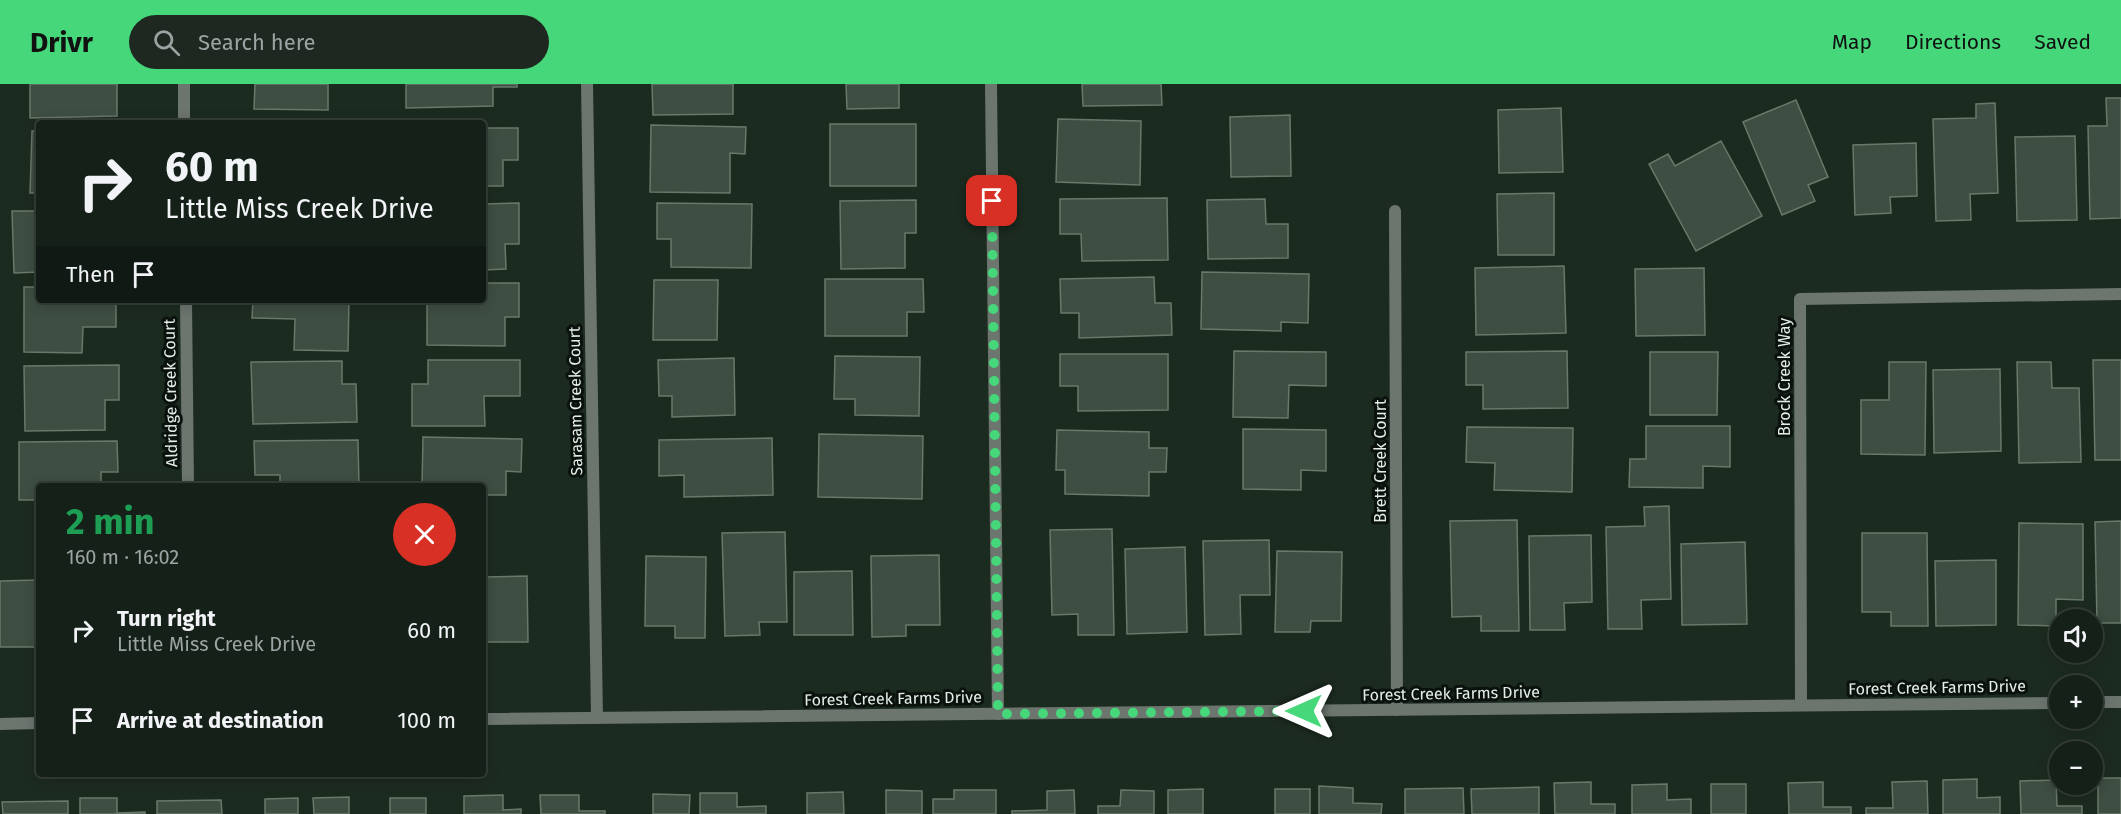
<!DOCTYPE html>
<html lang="en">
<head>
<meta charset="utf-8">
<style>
  body { margin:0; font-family:"Fira Sans",sans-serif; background:#1e2821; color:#f1f3f6; height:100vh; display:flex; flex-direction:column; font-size:22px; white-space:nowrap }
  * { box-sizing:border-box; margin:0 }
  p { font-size:20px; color:#9da3a2 }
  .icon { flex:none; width:33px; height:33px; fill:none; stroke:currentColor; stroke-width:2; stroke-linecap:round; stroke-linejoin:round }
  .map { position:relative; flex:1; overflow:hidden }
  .details { position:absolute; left:36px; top:399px; width:450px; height:294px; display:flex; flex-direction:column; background:#152018; border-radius:6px; box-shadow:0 3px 15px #0003,0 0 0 2px #343e37 }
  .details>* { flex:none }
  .guide { position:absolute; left:36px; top:36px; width:450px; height:183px; border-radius:6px; box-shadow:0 3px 15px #0003,0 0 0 2px #343e37; background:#152018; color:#f1f3f6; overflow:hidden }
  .fabs { position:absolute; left:2049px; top:525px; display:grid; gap:12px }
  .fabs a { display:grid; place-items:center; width:54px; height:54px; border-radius:50%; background:#152018; box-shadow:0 3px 15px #0003,0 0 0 2px #343e37; font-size:30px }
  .pin { position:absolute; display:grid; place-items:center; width:51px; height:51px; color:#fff; margin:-26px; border-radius:12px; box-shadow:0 3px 9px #0006 }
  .me { position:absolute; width:66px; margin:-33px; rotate:270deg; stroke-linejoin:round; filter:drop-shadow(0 0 4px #0008) }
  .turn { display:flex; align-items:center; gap:21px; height:126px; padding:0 30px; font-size:27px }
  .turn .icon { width:78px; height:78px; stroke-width:2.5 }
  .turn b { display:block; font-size:42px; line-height:51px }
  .then { display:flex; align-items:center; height:57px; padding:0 30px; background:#0003; gap:12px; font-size:22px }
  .round { display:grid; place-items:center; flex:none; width:63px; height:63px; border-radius:32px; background:#1e2821 }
  .summary { display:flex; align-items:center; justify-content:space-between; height:102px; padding:0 30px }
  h1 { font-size:36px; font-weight:700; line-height:45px; color:#1e9e55 }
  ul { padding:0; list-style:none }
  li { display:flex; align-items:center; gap:18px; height:90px; padding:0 30px }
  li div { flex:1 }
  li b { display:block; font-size:22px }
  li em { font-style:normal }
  header { display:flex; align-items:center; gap:36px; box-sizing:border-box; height:84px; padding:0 30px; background:#45d77a; color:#111 }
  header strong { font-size:28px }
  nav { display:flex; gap:33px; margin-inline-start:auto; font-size:21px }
  .search { width:420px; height:54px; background:#1e2821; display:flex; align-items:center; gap:15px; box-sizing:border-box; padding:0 21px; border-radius:33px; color:#9da3a2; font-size:22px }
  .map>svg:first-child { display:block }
  .building { fill:#3e4e42; stroke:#68796b; stroke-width:1.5 }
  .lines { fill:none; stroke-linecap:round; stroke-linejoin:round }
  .street { stroke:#6d756f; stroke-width:12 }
  .route { stroke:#45d77a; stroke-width:10; stroke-dasharray:0 18 }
  .labels { text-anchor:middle; stroke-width:6; stroke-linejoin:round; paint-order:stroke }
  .street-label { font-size:16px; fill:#e4eee6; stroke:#0b120d }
</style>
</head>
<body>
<header>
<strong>Drivr</strong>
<div class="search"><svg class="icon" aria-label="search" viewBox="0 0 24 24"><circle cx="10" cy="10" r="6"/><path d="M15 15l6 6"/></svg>Search here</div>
<nav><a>Map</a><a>Directions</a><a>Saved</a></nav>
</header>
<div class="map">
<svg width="2121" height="730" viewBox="0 0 2121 730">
  <rect width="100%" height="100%" fill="#1c2b20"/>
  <g class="building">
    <path d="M30 0H117V32L30 34Z"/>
    <path d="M255 0H328V26L254 25Z"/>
    <path d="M406 0H517V3H493V22L406 24Z"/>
    <path d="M652 0H733V30L653 31Z"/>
    <path d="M846 0H899V24L847 25Z"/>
    <path d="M1082 0H1161L1162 21 1083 22Z"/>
    <path d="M2106 14H2121V134L2090 135 2088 42H2107Z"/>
    <path d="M1796 16 1828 93 1808 101 1815 117 1782 131 1743 38Z"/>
    <path d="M1995 19 1998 109 1970 110 1971 136 1936 137 1933 35 1976 34V20Z"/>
    <path d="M1561 24 1563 88 1499 89 1498 26Z"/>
    <path d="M1290 31 1291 92 1231 93 1230 33Z"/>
    <path d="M1058 35 1141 37 1140 101 1056 98Z"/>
    <rect x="830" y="40" width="86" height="62"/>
    <path d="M651 41 746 43 745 70 730 69V109L650 108Z"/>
    <path d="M483 44H518V76H503V102H483Z"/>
    <path d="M32 47H39V109H30Z"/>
    <path d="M2075 52 2077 136 2017 137 2015 53Z"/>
    <path d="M1721 57 1762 132 1696 167 1649 80 1668 70 1675 82Z"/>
    <path d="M1916 59 1917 112 1890 113 1891 129 1855 131 1853 61Z"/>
    <path d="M1554 109V171H1498L1497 110Z"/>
    <path d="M1167 114 1168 176 1082 177 1081 150H1060V115Z"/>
    <path d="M1265 115 1266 140H1288V174L1208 175 1207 116Z"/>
    <path d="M916 116V149H905V184L841 185 840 117Z"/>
    <path d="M519 119V160H505L506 185 483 186V120Z"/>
    <path d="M657 119 752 120 751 184 671 183V155H657Z"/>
    <path d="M12 127H39V188L14 189Z"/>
    <path d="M1564 182 1566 249 1476 251 1475 184Z"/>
    <path d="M1704 184 1705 251 1636 252 1635 185Z"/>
    <path d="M1202 188 1309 190 1308 239 1281 238V247L1201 245Z"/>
    <path d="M1154 193 1155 219H1171L1172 251 1079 254V229H1061L1060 195Z"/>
    <path d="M825 195H923L924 228H907V252H825Z"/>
    <path d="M654 196H718L717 256H653Z"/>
    <path d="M483 199H519V233H505V262L427 261V216H483Z"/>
    <path d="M24 203H39V216H116V243H83L82 269 24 268Z"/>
    <path d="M253 216H349L348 267 294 266 295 235 252 234Z"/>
    <path d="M1234 267 1326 268V302L1289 301 1288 334 1233 333Z"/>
    <path d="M1567 267 1568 324 1483 325V301H1466V268Z"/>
    <path d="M1650 268H1718L1717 331H1650Z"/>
    <path d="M1060 270H1168V326L1078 327V302H1060Z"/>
    <path d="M835 272 920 273 919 332 855 331V315H834Z"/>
    <path d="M734 274 735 331 672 333V312H659L658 276Z"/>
    <path d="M428 276H520V312H484L485 342H412V300H428Z"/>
    <path d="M2093 276H2121V376H2095Z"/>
    <path d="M342 277V300H356L357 338 253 340 251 278Z"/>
    <path d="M1889 278H1926L1925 371 1861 370V316H1889Z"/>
    <path d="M2017 278H2051L2052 304H2079L2081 378 2019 379Z"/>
    <path d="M119 281V316H105V346L25 347 24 282Z"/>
    <path d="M2000 285 2001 367 1934 369 1933 286Z"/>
    <path d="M1646 342H1730V383L1703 382V404L1629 403 1630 375H1646Z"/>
    <path d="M1467 343 1573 344 1572 408 1494 406 1495 379 1466 378Z"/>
    <path d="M1243 345 1326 346V387L1301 386V406L1243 405Z"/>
    <path d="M1057 346 1149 348V364H1167L1166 388H1149V412L1065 410V386H1056Z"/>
    <path d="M819 350 923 352 922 415 818 413Z"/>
    <path d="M423 353 522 355 521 388 506 387V411H483V402H422Z"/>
    <path d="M772 354 773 411 684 413V391L659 392V356Z"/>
    <path d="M358 356 359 402H280V391H255L254 357Z"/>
    <path d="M117 357 118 388H101V402H39V416H19V358Z"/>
    <path d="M1669 422 1671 515 1641 516 1642 545H1608L1606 443 1645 442 1644 423Z"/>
    <path d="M1517 436 1519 547H1481V532L1452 533 1450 437Z"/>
    <path d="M2121 437V539H2097L2095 438Z"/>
    <path d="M2019 439 2083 440V516L2056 515V542L2018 541Z"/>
    <path d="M1112 445 1114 551H1078V530L1052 531 1050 446Z"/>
    <path d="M785 448 787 538H759L760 551 725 552 722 449Z"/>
    <path d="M1862 449H1927L1928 542H1891V528H1862Z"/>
    <path d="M1591 451 1592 518 1564 519 1565 546H1530L1529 452Z"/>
    <path d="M1269 456 1270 511H1240L1241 550 1205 551 1203 457Z"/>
    <path d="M1745 458 1747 540 1682 541 1681 460Z"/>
    <path d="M1185 463 1187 548 1127 550 1125 465Z"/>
    <path d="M1277 467 1342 468 1341 537H1311L1310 548H1275Z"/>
    <path d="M939 471 940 541H906V552L872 553 871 472Z"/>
    <path d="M646 472 706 473 705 554H675V542H645Z"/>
    <path d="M1996 476V541L1936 542 1935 477Z"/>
    <path d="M852 487 853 551H794V488Z"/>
    <path d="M527 492 528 558H483V493Z"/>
    <path d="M39 496V563H0V497Z"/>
    <rect x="2098" y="694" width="23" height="36"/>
    <path d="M1977 695V714L2000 713V730H1943V696Z"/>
    <path d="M2056 696 2057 722H2082V730H2021L2020 697Z"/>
    <path d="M1927 697 1928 730H1866V724H1893L1892 698Z"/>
    <path d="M1591 698V720H1615V730H1555L1554 699Z"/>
    <path d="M1823 698V723H1851V730H1789L1788 699Z"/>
    <path d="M1667 700V716L1691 715V730H1632V701Z"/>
    <rect x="1711" y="700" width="35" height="30"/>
    <path d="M1319 702 1353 704V719L1382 720 1381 730H1319Z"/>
    <path d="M1539 703V730H1472L1471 705Z"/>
    <path d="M1463 704 1464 730H1405V705Z"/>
    <path d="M1203 705V730H1168V706Z"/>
    <rect x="1275" y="705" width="35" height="25"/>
    <path d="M886 706 922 707V730H886Z"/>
    <path d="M954 706H996V730H933V715H954Z"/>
    <path d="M1074 706 1075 730H1012V727L1047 726V707Z"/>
    <path d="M1121 706 1154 707V730H1098V722H1120Z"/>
    <path d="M843 708 844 730H807V709Z"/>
    <path d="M700 709H737V723L766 722V730H700Z"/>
    <path d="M653 710 690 711 689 730H653Z"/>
    <path d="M503 711V726L521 725V730H464V712Z"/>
    <path d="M540 711H579V727H605V730H541Z"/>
    <path d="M349 713V730H314L313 714Z"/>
    <path d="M80 714H117V729L145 728V730H80Z"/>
    <path d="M298 714V730H265V715Z"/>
    <rect x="390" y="714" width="36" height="16"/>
    <path d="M221 716 222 730H157V717Z"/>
    <path d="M68 717V730H3L2 718Z"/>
  </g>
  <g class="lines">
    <g class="street">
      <path d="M184 0V39"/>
      <path d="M587 0 597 634"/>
      <path d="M991 0 998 630"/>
      <path d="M1395 127 1397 626"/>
      <path d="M186 216 188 402"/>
      <path d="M2092 618H2121"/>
      <path d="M1801 621 1800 215 2121 210"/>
      <path d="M483 635 2060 619"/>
      <path d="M0 640 39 639"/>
    </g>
  </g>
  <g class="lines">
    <path class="route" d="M992 117 998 630 1304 627"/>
  </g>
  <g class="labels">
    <g class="street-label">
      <text transform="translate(1784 293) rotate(-90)" y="6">Brock Creek Way</text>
      <text transform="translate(170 309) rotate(-91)" y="6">Aldridge Creek Court</text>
      <text transform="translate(575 317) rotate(-91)" y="6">Sarasam Creek Court</text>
      <text transform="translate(1380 377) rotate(-90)" y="6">Brett Creek Court</text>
      <text transform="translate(1937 603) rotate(-1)" y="6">Forest Creek Farms Drive</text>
      <text transform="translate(1451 609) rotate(-1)" y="6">Forest Creek Farms Drive</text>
      <text transform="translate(893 614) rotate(-1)" y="6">Forest Creek Farms Drive</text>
    </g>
  </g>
</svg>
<div class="fabs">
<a><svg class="icon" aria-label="sound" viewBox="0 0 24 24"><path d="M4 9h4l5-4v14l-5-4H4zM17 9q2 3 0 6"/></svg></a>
<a>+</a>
<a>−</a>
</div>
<div class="pin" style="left:992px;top:117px;background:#d93025"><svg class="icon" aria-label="arrive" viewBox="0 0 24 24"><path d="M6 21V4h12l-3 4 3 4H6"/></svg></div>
<svg class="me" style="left:1304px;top:627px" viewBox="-20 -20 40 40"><path d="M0-17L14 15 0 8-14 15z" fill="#45d77a" stroke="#fff" stroke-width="4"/></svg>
<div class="guide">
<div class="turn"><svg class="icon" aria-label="right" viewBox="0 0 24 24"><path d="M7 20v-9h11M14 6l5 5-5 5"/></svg><div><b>60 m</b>Little Miss Creek Drive</div></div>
<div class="then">Then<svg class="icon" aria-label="arrive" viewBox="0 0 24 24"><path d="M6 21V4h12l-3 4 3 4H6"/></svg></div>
</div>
<section class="details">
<div class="summary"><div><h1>2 min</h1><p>160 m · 16:02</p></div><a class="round" style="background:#d93025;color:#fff"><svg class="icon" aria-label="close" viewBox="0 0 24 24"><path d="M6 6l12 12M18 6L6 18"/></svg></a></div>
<ul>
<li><svg class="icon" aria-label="right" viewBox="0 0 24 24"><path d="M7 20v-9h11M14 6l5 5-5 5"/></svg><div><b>Turn right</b><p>Little Miss Creek Drive</p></div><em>60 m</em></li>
<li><svg class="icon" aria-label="arrive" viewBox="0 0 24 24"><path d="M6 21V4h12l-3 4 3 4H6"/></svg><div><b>Arrive at destination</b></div><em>100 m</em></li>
</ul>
</section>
</div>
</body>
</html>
